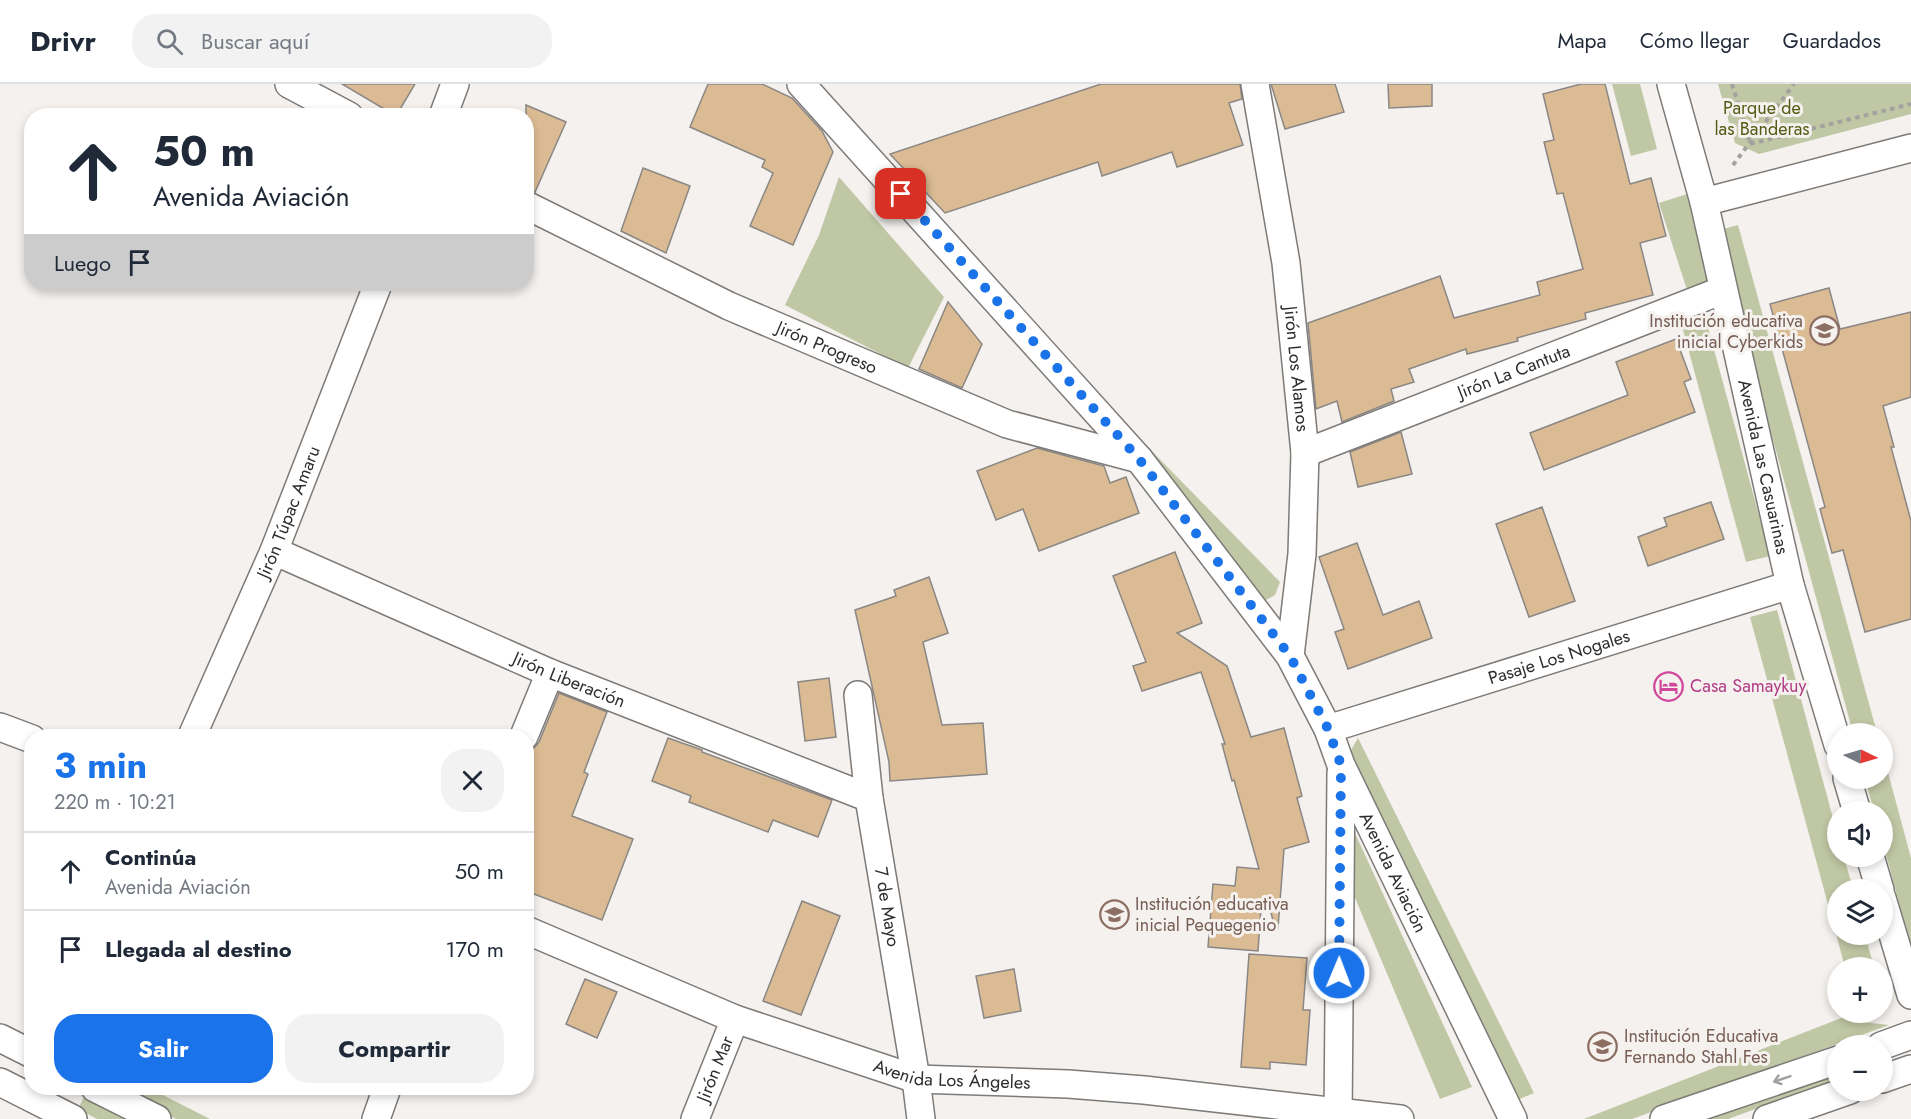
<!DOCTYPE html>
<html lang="es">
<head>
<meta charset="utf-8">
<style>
  body { margin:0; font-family:Jost,sans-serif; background:#f2f2f3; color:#1f2937; height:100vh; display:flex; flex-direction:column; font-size:22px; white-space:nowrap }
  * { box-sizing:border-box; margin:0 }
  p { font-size:20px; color:#747a83 }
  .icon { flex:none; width:33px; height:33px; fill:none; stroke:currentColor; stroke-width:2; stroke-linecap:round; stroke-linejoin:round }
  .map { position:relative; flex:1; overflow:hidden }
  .side { position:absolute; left:24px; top:645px; width:510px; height:366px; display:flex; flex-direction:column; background:#fff; border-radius:24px; box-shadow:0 3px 9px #0003 }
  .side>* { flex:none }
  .banner { position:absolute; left:24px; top:24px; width:510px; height:183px; border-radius:24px; box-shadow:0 3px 9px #0003; background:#fff; color:#1f2937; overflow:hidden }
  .needle { width:39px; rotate:95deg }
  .tools { position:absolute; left:1827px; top:639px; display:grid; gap:12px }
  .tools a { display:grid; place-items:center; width:66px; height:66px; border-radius:50%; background:#fff; box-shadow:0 3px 9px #0003; font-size:30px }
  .pin { position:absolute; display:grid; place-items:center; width:51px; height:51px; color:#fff; margin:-26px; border-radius:12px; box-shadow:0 3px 9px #0006 }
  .me { position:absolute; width:66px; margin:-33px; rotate:1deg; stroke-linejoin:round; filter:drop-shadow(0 0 4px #0008) }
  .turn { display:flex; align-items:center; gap:21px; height:126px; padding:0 30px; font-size:27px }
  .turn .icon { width:78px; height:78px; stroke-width:2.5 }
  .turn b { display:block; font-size:42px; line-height:51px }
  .then { display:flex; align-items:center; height:57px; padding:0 30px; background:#0003; gap:12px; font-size:22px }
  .round { display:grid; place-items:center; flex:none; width:63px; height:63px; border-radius:24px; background:#f2f2f3 }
  .overview { display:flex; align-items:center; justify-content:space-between; height:102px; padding:0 30px }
  h1 { font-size:36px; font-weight:700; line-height:45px; color:#1a73e8 }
  .button { display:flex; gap:12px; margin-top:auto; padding:12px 30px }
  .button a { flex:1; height:69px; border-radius:24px; background:#1a73e8; color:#fff; font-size:24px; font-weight:700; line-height:69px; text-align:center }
  .button a+a { background:#f2f2f3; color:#1f2937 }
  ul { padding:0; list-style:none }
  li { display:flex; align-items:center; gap:18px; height:78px; padding:0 30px; border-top:2px solid #e0e1e3 }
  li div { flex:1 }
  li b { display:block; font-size:22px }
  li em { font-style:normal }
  header { display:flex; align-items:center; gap:36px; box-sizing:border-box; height:84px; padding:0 30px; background:#fff; border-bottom:2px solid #e0e1e3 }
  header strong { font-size:28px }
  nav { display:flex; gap:33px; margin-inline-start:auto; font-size:21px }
  .search { width:420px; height:54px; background:#f2f2f3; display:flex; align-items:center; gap:15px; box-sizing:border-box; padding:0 21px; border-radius:24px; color:#747a83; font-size:22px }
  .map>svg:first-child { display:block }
  .green { fill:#c0c7a4 }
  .building { fill:#dbbb94; stroke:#8a8784; stroke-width:1.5 }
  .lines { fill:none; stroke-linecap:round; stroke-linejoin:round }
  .street-casing { stroke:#7d7a77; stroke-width:30 }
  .path { stroke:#a4a19f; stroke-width:4; stroke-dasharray:4.5 4.5; stroke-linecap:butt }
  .street { stroke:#fff; stroke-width:27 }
  .oneway { stroke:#a1a0a0 }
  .route { stroke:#1a73e8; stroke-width:10; stroke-dasharray:0 18 }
  .labels { text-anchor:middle; stroke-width:6; stroke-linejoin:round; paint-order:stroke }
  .park-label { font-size:18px; fill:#535c14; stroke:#f4f1ee }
  .education-label { font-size:18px; fill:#785e54; stroke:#f4f1ee; text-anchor:start }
  .street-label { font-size:18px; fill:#2e2d2b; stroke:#f4f1ee }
  .hotel-label { font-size:18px; fill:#b23c85; stroke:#f4f1ee; text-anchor:start }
</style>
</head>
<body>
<header>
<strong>Drivr</strong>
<div class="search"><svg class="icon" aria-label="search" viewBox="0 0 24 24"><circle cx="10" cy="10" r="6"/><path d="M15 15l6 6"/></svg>Buscar aquí</div>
<nav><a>Mapa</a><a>Cómo llegar</a><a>Guardados</a></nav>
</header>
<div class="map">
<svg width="1911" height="1035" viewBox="0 0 1911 1035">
  <rect width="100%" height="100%" fill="#f4f1ee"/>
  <g class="green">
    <path d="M1612 0H1640L1657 65 1631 72Z"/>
    <path d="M1718 0H1911V30L1759 70 1735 59Z"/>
    <path d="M839 93 944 213 908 284 785 221 819 151Z"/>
    <path d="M1687 110 1716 200 1688 209 1659 119Z"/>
    <path d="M1738 141 1877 649H1853L1716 147Z"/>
    <path d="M1706 236 1770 472 1746 478 1682 242Z"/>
    <path d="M1138 353 1280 498 1275 511 1266 516 1255 506Z"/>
    <path d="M1777 526 1837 749 1838 772 1844 773 1853 805 1838 806V850L1865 851 1874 883H1845L1750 533Z"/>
    <path d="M1358 654 1534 1009 1515 1017 1350 668Z"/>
    <path d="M1883 670 1911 774V864L1883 759 1882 728 1874 727 1865 695 1882 694Z"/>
    <path d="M1348 734 1472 1003 1440 1015 1350 802Z"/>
    <path d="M1849 931 1863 938 1889 941 1632 1035H1584Z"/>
    <path d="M1837 987V995L1728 1035H1706Z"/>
    <path d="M114 1004H149L210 1035H176Z"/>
    <path d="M85 1011 142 1035H97L80 1026V1021Z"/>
  </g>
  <g class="building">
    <path d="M342 0H415L396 32Z"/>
    <path d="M708 0H762L792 14 822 47 833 68 793 161 750 142 773 89 762 83 765 76 690 43Z"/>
    <path d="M1101 0H1240L1242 15 1229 19 1243 61 1177 83 1172 68 1102 92 1098 78 945 129 890 70Z"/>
    <path d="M1271 0H1335L1344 28 1285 45Z"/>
    <path d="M1388 0H1432V22L1389 24Z"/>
    <path d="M1581 0H1605L1630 100 1651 94 1666 152 1640 159 1653 211 1585 229 1586 235 1517 254 1518 257 1467 270 1466 265 1409 285 1414 298 1391 305 1394 317 1342 338 1337 317 1316 325 1308 239 1440 192 1454 234 1540 211 1537 198 1583 185 1563 109 1557 110 1544 58 1554 56 1543 10Z"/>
    <path d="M526 21 566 38 535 108 526 105Z"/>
    <path d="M643 84 690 102 666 169 621 147Z"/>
    <path d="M1829 204 1840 245 1911 228V313L1883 322 1894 363H1891L1911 437V535L1865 548 1843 466 1832 469 1820 425 1825 423 1770 220Z"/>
    <path d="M948 218 982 260 962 304 919 285Z"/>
    <path d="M1676 255 1691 295 1684 298 1695 328 1544 386 1530 349 1628 311 1616 278Z"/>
    <path d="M1401 348 1412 390 1358 403 1350 368Z"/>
    <path d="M1037 364 1104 382 1110 399 1126 393 1139 429 1039 467 1023 425 996 436 977 387Z"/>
    <path d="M1711 418 1724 455 1648 482 1638 453 1667 442 1664 434Z"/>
    <path d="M1542 423 1575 517 1529 533 1496 440Z"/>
    <path d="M1357 459 1383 531 1419 517 1432 554 1348 585 1335 548 1344 545 1319 473Z"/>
    <path d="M1175 468 1202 539 1177 549 1227 582 1251 653 1284 644 1302 712 1297 714 1309 758 1284 765 1278 844H1275L1270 825H1261L1258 867 1208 863 1213 800 1235 802 1237 783 1259 785 1234 696 1232 697 1222 660H1225L1201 588 1142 607 1133 582 1146 578 1113 492Z"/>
    <path d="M929 493 948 549 923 558 942 641 983 639 987 690 890 697 889 678 855 526 896 512 894 506Z"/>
    <path d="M829 594 836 653 805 657 798 598Z"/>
    <path d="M559 609 607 628 584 688 588 690 572 732 633 755 602 836 526 807V672L528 667 534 664 539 658Z"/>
    <path d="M668 654 702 666V668L832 716 818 753 773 736 768 748 689 718 691 712 652 697Z"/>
    <path d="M802 817 840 832 801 931 763 917Z"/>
    <path d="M1249 870 1307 874 1303 926H1310L1306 981 1270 978V985L1241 983Z"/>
    <path d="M1014 885 1021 927 984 934 976 892Z"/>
    <path d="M585 895 617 908 597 954 566 940Z"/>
  </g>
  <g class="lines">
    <defs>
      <g id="street">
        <path d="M289 0 349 32"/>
        <path id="s1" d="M801 0 1139 375 1290 572 1328 645 1341 681 1513 1035"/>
        <path id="s2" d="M1255 0 1286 179 1305 369 1302 470 1290 572"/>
        <path id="s3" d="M1671 0 1704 118 1790 501 1838 661"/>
        <path d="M443 32 455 0"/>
        <path d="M1704 118 1911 64"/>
        <path id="s4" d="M526 121 729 222 1007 340 1139 375"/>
        <path id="s5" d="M1305 369 1723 206"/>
        <path id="s6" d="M274 467 550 589 869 714"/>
        <path id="s7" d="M858 611 869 714 916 995 921 1035"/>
        <path d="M0 643 32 655"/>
        <path id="s8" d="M1328 645 1790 501"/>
        <path id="s9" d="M192 652 274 467 378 200"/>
        <path d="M524 652 550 589"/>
        <path d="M1847 694 1857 728"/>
        <path d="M1870 772 1880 806"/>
        <path d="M1882 814 1911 911"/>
        <path id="s10" d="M526 846 735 935 916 995 1068 1000 1144 1006 1400 1035"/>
        <path d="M0 954 32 970"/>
        <path d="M1881 962 1911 951"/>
        <path d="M1882 995 1911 985"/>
        <path d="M0 998 73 1035"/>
        <path d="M95 1004 157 1035"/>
        <path d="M376 1035 387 1004"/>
        <path id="s11" d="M695 1035 735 935"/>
        <path d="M1338 1035 1341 689"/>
        <path d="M1664 1035 1838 976"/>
        <path d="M1767 1035 1850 1006"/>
      </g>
    </defs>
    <use href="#street" class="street-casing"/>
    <g class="path">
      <path d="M1732 0 1750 60 1911 20"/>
      <path d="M1733 81 1794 0"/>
    </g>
    <use href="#street" class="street"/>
  </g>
  <defs><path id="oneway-shaft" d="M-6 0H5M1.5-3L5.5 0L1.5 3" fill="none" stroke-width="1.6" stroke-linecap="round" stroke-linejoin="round" transform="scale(1.5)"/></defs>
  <use class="oneway" href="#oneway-shaft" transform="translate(1782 995) rotate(161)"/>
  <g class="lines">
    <path class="route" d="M901 110 1139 375 1290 572 1328 645 1341 681 1339 889"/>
  </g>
  <defs>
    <symbol id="school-ring" viewBox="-11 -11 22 22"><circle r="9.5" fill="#f4f1ee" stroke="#8d6e63" stroke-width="1.5"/><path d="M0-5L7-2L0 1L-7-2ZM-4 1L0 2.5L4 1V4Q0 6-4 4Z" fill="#8d6e63"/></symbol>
    <symbol id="hotel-ring" viewBox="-11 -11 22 22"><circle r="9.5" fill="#f4f1ee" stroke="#d1479c" stroke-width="1.5"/><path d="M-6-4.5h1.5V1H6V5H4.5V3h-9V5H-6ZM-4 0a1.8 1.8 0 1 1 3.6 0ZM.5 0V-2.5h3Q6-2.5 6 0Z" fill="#d1479c"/></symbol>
  </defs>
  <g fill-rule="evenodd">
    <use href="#school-ring" x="1808" y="230" width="33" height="33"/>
    <use href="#hotel-ring" x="1652" y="586" width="33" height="33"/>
    <use href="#school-ring" x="1098" y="814" width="33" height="33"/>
    <use href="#school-ring" x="1586" y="946" width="33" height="33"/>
  </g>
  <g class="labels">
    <g class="park-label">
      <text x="1762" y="30">Parque de<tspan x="1762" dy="21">las Banderas</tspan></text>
    </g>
    <g class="education-label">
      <text x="1803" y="243" text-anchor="end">Institución educativa<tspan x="1803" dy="21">inicial Cyberkids</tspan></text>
      <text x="1135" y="826">Institución educativa<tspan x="1135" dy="21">inicial Pequegenio</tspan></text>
      <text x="1624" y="958">Institución Educativa<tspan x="1624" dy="21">Fernando Stahl Fes</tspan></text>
    </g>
    <g class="street-label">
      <text dy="6" stroke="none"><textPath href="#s4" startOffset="333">Jirón Progreso</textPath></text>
      <text dy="6" stroke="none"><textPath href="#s2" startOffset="288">Jirón Los Alamos</textPath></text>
      <text dy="6" stroke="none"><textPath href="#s5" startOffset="224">Jirón La Cantuta</textPath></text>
      <text dy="6" stroke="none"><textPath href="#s3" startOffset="394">Avenida Las Casuarinas</textPath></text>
      <text dy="6" stroke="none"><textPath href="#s9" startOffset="244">Jirón Túpac Amaru</textPath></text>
      <text dy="6" stroke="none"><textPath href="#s8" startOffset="242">Pasaje Los Nogales</textPath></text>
      <text dy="6" stroke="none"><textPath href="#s6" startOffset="322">Jirón Liberación</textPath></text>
      <text dy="6" stroke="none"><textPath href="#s1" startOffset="993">Avenida Aviación</textPath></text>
      <text dy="6" stroke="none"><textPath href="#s7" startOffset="214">7 de Mayo</textPath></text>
      <text dy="6" stroke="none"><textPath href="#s11" startOffset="54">Jirón Mar</textPath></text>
      <text dy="6" stroke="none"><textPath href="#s10" startOffset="453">Avenida Los Ángeles</textPath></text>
    </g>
    <g class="hotel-label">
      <text x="1690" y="608">Casa Samaykuy</text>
    </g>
  </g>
</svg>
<div class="tools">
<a><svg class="needle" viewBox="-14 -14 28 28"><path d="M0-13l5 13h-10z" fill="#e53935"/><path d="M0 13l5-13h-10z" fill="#747a83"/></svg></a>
<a><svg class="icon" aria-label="sound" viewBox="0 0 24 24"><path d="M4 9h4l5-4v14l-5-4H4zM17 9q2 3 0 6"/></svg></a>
<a><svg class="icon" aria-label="layers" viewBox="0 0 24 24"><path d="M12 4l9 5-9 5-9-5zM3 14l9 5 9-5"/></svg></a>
<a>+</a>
<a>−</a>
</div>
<div class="pin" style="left:901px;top:110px;background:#d93025"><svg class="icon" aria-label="arrive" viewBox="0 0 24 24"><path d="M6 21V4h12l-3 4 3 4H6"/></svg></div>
<svg class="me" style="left:1339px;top:889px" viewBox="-20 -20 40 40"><circle r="17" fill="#1a73e8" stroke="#fff" stroke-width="3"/><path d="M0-11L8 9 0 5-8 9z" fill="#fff"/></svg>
<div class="banner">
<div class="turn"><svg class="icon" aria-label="ahead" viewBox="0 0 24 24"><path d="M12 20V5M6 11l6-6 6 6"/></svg><div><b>50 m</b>Avenida Aviación</div></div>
<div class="then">Luego<svg class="icon" aria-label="arrive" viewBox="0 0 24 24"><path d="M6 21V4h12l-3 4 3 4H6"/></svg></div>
</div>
<section class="side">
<div class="overview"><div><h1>3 min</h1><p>220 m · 10:21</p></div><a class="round"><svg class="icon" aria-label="close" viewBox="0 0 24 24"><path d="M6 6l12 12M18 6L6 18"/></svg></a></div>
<ul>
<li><svg class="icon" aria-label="ahead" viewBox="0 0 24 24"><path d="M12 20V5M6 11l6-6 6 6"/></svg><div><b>Continúa</b><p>Avenida Aviación</p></div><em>50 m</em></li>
<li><svg class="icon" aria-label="arrive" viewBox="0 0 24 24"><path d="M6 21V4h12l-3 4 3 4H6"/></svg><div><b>Llegada al destino</b></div><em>170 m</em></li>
</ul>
<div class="button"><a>Salir</a><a>Compartir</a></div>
</section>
</div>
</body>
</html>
